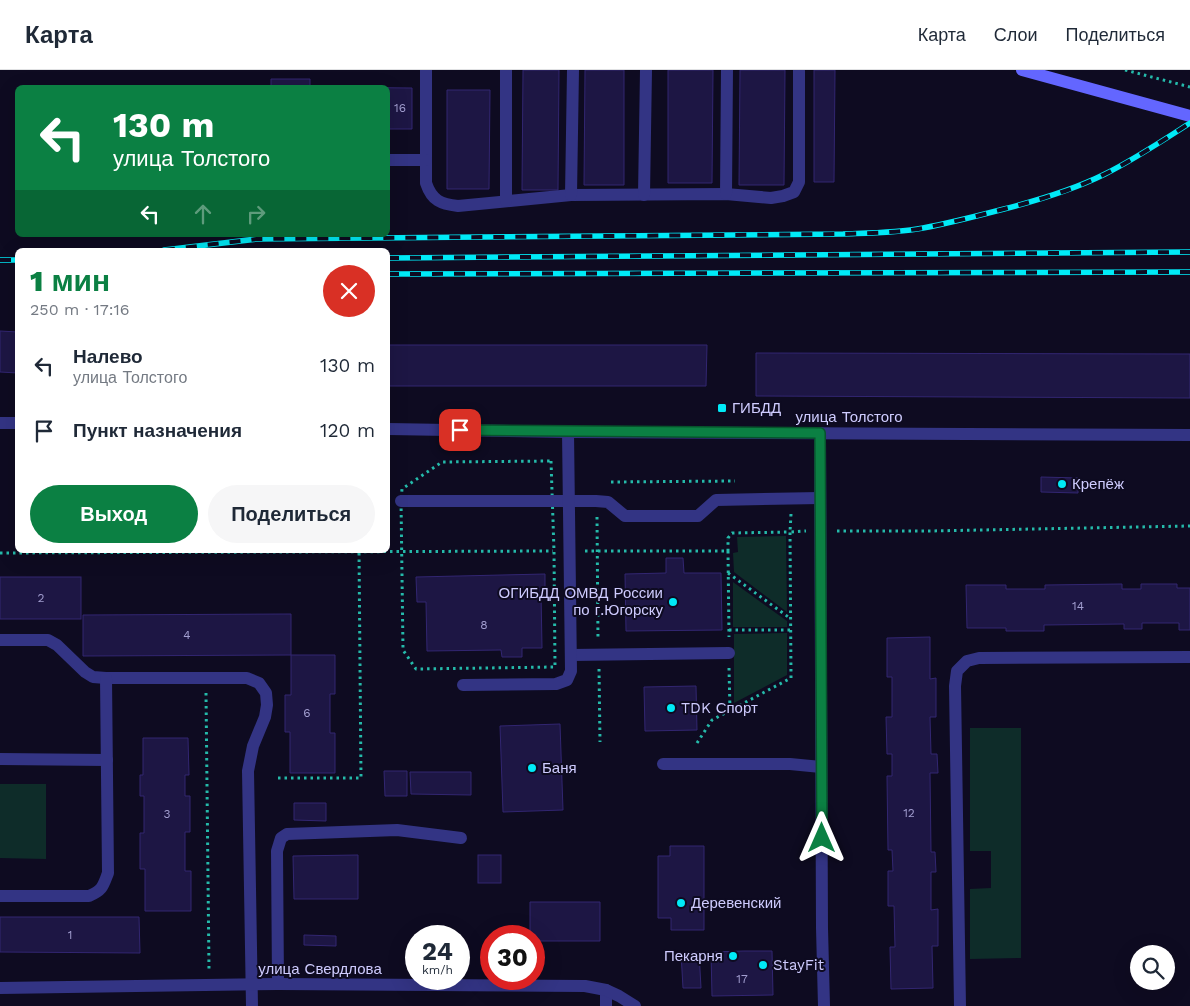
<!DOCTYPE html>
<html lang="ru">
<head>
<meta charset="utf-8">
<style>
  body { margin:0; font-family:"Work Sans",sans-serif; background:#f6f6f7; color:#1f2937; height:100vh; display:flex; flex-direction:column; font-size:19px; white-space:nowrap }
  * { box-sizing:border-box; margin:0 }
  p { font-size:16px; color:#747a83 }
  .icon { flex:none; width:28px; height:28px; fill:none; stroke:currentColor; stroke-width:2; stroke-linecap:round; stroke-linejoin:round }
  .map { position:relative; flex:1; overflow:hidden }
  .side { position:absolute; left:15px; top:178px; width:375px; height:305px; display:flex; flex-direction:column; background:#fff; border-radius:8px; box-shadow:0 5px 20px #0002 }
  .side>* { flex:none }
  .banner { position:absolute; left:15px; top:15px; width:375px; height:152px; border-radius:8px; box-shadow:0 5px 20px #0002; background:#0b8043; color:#fff; overflow:hidden }
  .tools { position:absolute; left:1130px; top:875px; display:grid; gap:10px }
  .tools a { display:grid; place-items:center; width:45px; height:45px; border-radius:50%; background:#fff; box-shadow:0 5px 20px #0002; font-size:25px }
  .speed { position:absolute; left:405px; top:855px; display:flex; gap:10px; font-size:25px; font-weight:700; text-align:center }
  .speed>* { display:grid; place-content:center; width:65px; height:65px; border-radius:50%; background:#fff; box-shadow:0 5px 20px #0002; line-height:1 }
  .speed small { font-size:12px; font-weight:400 }
  .speed .limit { border:8px solid #d22; background:#fff; color:#111 }
  .pin { position:absolute; display:grid; place-items:center; width:42px; height:42px; color:#fff; margin:-21px; border-radius:10px; box-shadow:0 2px 8px #0006 }
  .me { position:absolute; width:55px; margin:-28px; rotate:0deg; stroke-linejoin:round; filter:drop-shadow(0 0 4px #0008) }
  .turn { display:flex; align-items:center; gap:18px; height:105px; padding:0 15px; font-size:22px }
  .turn .icon { width:65px; height:65px; stroke-width:2.5 }
  .turn b { display:block; font-size:35px; line-height:42px }
  .lanes { display:flex; align-items:center; height:48px; padding:0 15px; background:#0003; justify-content:center; gap:25px; direction:ltr }
  .lanes .off { opacity:.35 }
  .round { display:grid; place-items:center; flex:none; width:52px; height:52px; border-radius:26px; background:#f6f6f7 }
  .summary { display:flex; align-items:center; justify-content:space-between; height:85px; padding:0 15px }
  h1 { font-size:30px; font-weight:800; line-height:38px; color:#0b8043 }
  .primary-button { display:flex; gap:10px; margin-top:auto; padding:10px 15px }
  .primary-button a { flex:1; height:58px; border-radius:30px; background:#0b8043; color:#fff; font-size:20px; font-weight:800; line-height:58px; text-align:center }
  .primary-button a+a { background:#f6f6f7; color:#1f2937 }
  ul { padding:0; list-style:none }
  li { display:flex; align-items:center; gap:15px; height:65px; padding:0 15px }
  li div { flex:1 }
  li b { display:block; font-size:19px }
  li em { font-style:normal }
  header { display:flex; align-items:center; gap:30px; box-sizing:border-box; height:70px; padding:0 25px; background:#fff; border-bottom:1px solid #e0e1e3 }
  header strong { font-size:24px }
  nav { display:flex; gap:28px; margin-inline-start:auto; font-size:18px }
  .map>svg:first-child { display:block }
  .green { fill:#0e2c29 }
  .building { fill:#1d1644; stroke:#322671 }
  .lines { fill:none; stroke-linecap:round; stroke-linejoin:round }
  .path { stroke:#25baaa; stroke-width:3; stroke-dasharray:2.5 4; stroke-linecap:butt }
  .service { stroke:#333484; stroke-width:12 }
  .minor { stroke:#333484; stroke-width:12 }
  .tertiary { stroke:#333484; stroke-width:12 }
  .secondary { stroke:#6366ff; stroke-width:12 }
  .rail-casing { stroke:#00eaf7; stroke-width:5.5 }
  .rail { stroke:#0e0b21; stroke-width:4; stroke-dasharray:11; stroke-linecap:butt }
  .route-casing { stroke:#07532c; stroke-width:12 }
  .route { stroke:#0b8043; stroke-width:9 }
  .poi-dot { fill:#00eaf7; stroke:#0e0b21; stroke-width:2 }
  .labels { text-anchor:middle; stroke-width:4; stroke-linejoin:round; paint-order:stroke }
  .number-label { font-size:12px; fill:#a29ed0 }
  .poi-label { font-size:15px; fill:#cfccff; stroke:#0e0b21; text-anchor:start }
  .street-label { font-size:15px; fill:#cfccff; stroke:#0e0b21 }
</style>
</head>
<body>
<header>
<strong>Карта</strong>
<nav><a>Карта</a><a>Слои</a><a>Поделиться</a></nav>
</header>
<div class="map">
<svg width="1190" height="936" viewBox="0 0 1190 936">
  <rect width="100%" height="100%" fill="#0e0b21"/>
  <g class="green">
    <path d="M786 466 787 542 734 502 733 483 738 482 737 467Z"/>
    <path d="M733 512 787 551V557H733Z"/>
    <path d="M787 563V605L734 633V564Z"/>
    <path d="M970 658H1021V888L970 889V819L991 818V781H970Z"/>
    <path d="M0 714H46V789L0 788Z"/>
  </g>
  <g class="building">
    <path d="M523 0H559L558 120H522Z"/>
    <path d="M585 0H624V115H584Z"/>
    <path d="M668 0H713L712 113H668Z"/>
    <path d="M740 0H785L784 115H739Z"/>
    <path d="M814 0H835L834 112H814Z"/>
    <path d="M271 9H310V17L412 18V59H388V18H271Z"/>
    <path d="M145 17 270 18H145Z"/>
    <path d="M447 20H490L489 119H447Z"/>
    <path d="M0 261 18 262V303L0 302Z"/>
    <path d="M388 275H707L706 316H388Z"/>
    <path d="M756 283 1190 284V328L756 326Z"/>
    <path d="M1041 407 1078 408V423L1041 422Z"/>
    <path d="M666 488H683L684 503H721L722 560 626 561 625 504 666 503Z"/>
    <path d="M545 504V522L541 523 542 578H522V587H502L501 580 427 581 426 532H417L416 507Z"/>
    <rect x="0" y="507" width="81" height="42"/>
    <path d="M1122 514V519H1141V514H1177V518H1190V560H1179V553H1142V559H1124V554L1044 555V561H1006V558H967L966 515H1006V519H1045V515Z"/>
    <path d="M291 544V585L83 586V545Z"/>
    <path d="M930 567V609L936 608V647H930L931 684H937L938 703H930L931 782H935L936 802H931V840L938 839V876H932L933 918 891 919 890 877H895L894 836H888V801H893L892 780H888L887 706H892V684H887L886 647H892V607H887V568Z"/>
    <path d="M291 585H335V624H330V663H335V703H290V662H285V625H291Z"/>
    <path d="M696 616 697 660 645 661 644 617Z"/>
    <path d="M560 654 563 740 503 742 500 656Z"/>
    <path d="M143 668H188L189 705H185V726H190V762H185V801H191V841H145V799H140V763H144V726H140V705H143Z"/>
    <path d="M384 701H407V726H385Z"/>
    <path d="M410 702H471V725L411 724Z"/>
    <path d="M294 733H326V751L294 750Z"/>
    <path d="M670 776H704V860H671V848H658V786H670Z"/>
    <path d="M358 785V829H294L293 786Z"/>
    <rect x="478" y="785" width="23" height="28"/>
    <path d="M530 832H600V871H534V866H530Z"/>
    <path d="M0 847H139L140 883 0 882Z"/>
    <path d="M304 865 336 866V876L304 875Z"/>
    <path d="M744 881H772L773 925 712 926 711 882Z"/>
    <path d="M699 882 701 918H683L681 883Z"/>
  </g>
  <g class="lines">
    <g class="path">
      <path d="M1125 0 1190 17"/>
      <path d="M551 391 554 481 555 597 416 599 403 580 401 431 402 419 442 392Z"/>
      <path d="M611 412 735 411"/>
      <path d="M791 444 790 462 806 461"/>
      <path d="M597 447 598 570"/>
      <path d="M837 461H929L1190 456"/>
      <path d="M585 481H728L729 567"/>
      <path d="M0 483 553 481"/>
      <path d="M728 503 791 549"/>
      <path d="M729 560H792"/>
      <path d="M729 598 730 640"/>
      <path d="M599 599 600 672"/>
      <path d="M206 623 209 900"/>
      <path d="M697 673 712 650 791 608 790 462 732 463 728 468V481"/>
      <path d="M278 708H361L359 481"/>
    </g>
    <g class="service">
      <path d="M426 0V113C432 131 441 134 458 136L571 125 726 124 771 128 783 126 794 122 799 112V1"/>
      <path d="M506 0V131"/>
      <path d="M388 90H426"/>
      <path d="M726 124 727 0"/>
      <path d="M571 125 573 0"/>
      <path d="M644 125 646 0"/>
      <path d="M401 431H596L608 432 625 446H698L716 430 820 428"/>
      <path d="M0 570H48L57 575 85 602 93 607 106 608H247L259 613 266 623 267 635 265 647 253 676 248 701 252 936"/>
      <path d="M571 585 729 583"/>
      <path d="M463 615 556 614 567 610 571 601 568 362"/>
      <path d="M0 689 107 690"/>
      <path d="M663 694H790L821 697"/>
      <path d="M0 826H89C103 820 103 816 108 803L106 608"/>
      <path d="M278 914 277 781 281 768 287 764 397 760 461 768"/>
      <path d="M606 936V920"/>
      <path d="M960 936 955 616 957 601 967 591 979 588 1190 587"/>
    </g>
    <g class="minor">
      <path d="M820 363 822 858 824 936"/>
      <path d="M0 918 278 914 585 916 606 920 619 926 635 936"/>
    </g>
    <g class="tertiary">
      <path d="M0 353H18"/>
      <path d="M388 359 568 362 1190 365"/>
    </g>
    <path class="secondary" d="M1022 0 1190 46"/>
    <defs>
      <g id="rail">
        <path d="M164 180 257 169 843 164C869 163 896 163 923 158 950 153 977 146 1004 139 1039 130 1073 120 1105 104 1135 89 1162 71 1190 53"/>
        <path d="M388 188 1190 182"/>
        <path d="M0 190H18"/>
        <path d="M388 204 1190 202"/>
      </g>
    </defs>
    <use href="#rail" class="rail-casing"/>
    <use href="#rail" class="rail"/>
  </g>
  <g class="lines">
    <defs>
      <path id="route" d="M460 360 820 363 822 768"/>
    </defs>
    <use href="#route" class="route-casing"/>
    <use href="#route" class="route"/>
  </g>
  <g class="poi-dot">
    <rect x="717" y="333" width="10" height="10" rx="2.5"/>
    <circle cx="1062" cy="414" r="5"/>
    <circle cx="673" cy="532" r="5"/>
    <circle cx="671" cy="638" r="5"/>
    <circle cx="532" cy="698" r="5"/>
    <circle cx="681" cy="833" r="5"/>
    <circle cx="733" cy="886" r="5"/>
    <circle cx="763" cy="895" r="5"/>
  </g>
  <g class="labels">
    <g class="number-label">
      <text x="400" y="42">16</text>
      <text x="41" y="532">2</text>
      <text x="1078" y="540">14</text>
      <text x="484" y="559">8</text>
      <text x="187" y="569">4</text>
      <text x="307" y="647">6</text>
      <text x="909" y="747">12</text>
      <text x="167" y="748">3</text>
      <text x="70" y="869">1</text>
      <text x="742" y="913">17</text>
    </g>
    <g class="poi-label">
      <text x="732" y="343">ГИБДД</text>
      <text x="1072" y="419">Крепёж</text>
      <text x="663" y="528" text-anchor="end">ОГИБДД ОМВД России<tspan x="663" dy="17">по г.Югорску</tspan></text>
      <text x="681" y="643">TDK Спорт</text>
      <text x="542" y="703">Баня</text>
      <text x="691" y="838">Деревенский</text>
      <text x="723" y="891" text-anchor="end">Пекарня</text>
      <text x="773" y="900">StayFit</text>
    </g>
    <g class="street-label">
      <text x="849" y="352">улица Толстого</text>
      <text x="320" y="904">улица Свердлова</text>
    </g>
  </g>
</svg>
<div class="tools">
<a><svg class="icon" aria-label="search" viewBox="0 0 24 24"><circle cx="10" cy="10" r="6"/><path d="M15 15l6 6"/></svg></a>
</div>
<div class="speed"><div>24<small>km/h</small></div><div class="limit">30</div></div>
<div class="pin" style="left:460px;top:360px;background:#d93025"><svg class="icon" aria-label="arrive" viewBox="0 0 24 24"><path d="M6 21V4h12l-3 4 3 4H6"/></svg></div>
<svg class="me" style="left:822px;top:768px" viewBox="-20 -20 40 40"><path d="M0-17L14 15 0 8-14 15z" fill="#0b8043" stroke="#fff" stroke-width="4"/></svg>
<div class="banner">
<div class="turn"><svg class="icon" aria-label="left" viewBox="0 0 24 24"><path d="M17 20v-9H6M10 6l-5 5 5 5"/></svg><div><b>130 m</b>улица Толстого</div></div>
<div class="lanes"><svg class="icon" aria-label="left" viewBox="0 0 24 24"><path d="M17 20v-9H6M10 6l-5 5 5 5"/></svg><svg class="icon off" aria-label="ahead" viewBox="0 0 24 24"><path d="M12 20V5M6 11l6-6 6 6"/></svg><svg class="icon off" aria-label="right" viewBox="0 0 24 24"><path d="M7 20v-9h11M14 6l5 5-5 5"/></svg></div>
</div>
<section class="side">
<div class="summary"><div><h1>1 мин</h1><p>250 m · 17:16</p></div><a class="round" style="background:#d93025;color:#fff"><svg class="icon" aria-label="close" viewBox="0 0 24 24"><path d="M6 6l12 12M18 6L6 18"/></svg></a></div>
<ul>
<li><svg class="icon" aria-label="left" viewBox="0 0 24 24"><path d="M17 20v-9H6M10 6l-5 5 5 5"/></svg><div><b>Налево</b><p>улица Толстого</p></div><em>130 m</em></li>
<li><svg class="icon" aria-label="arrive" viewBox="0 0 24 24"><path d="M6 21V4h12l-3 4 3 4H6"/></svg><div><b>Пункт назначения</b></div><em>120 m</em></li>
</ul>
<div class="primary-button"><a>Выход</a><a>Поделиться</a></div>
</section>
</div>
</body>
</html>
